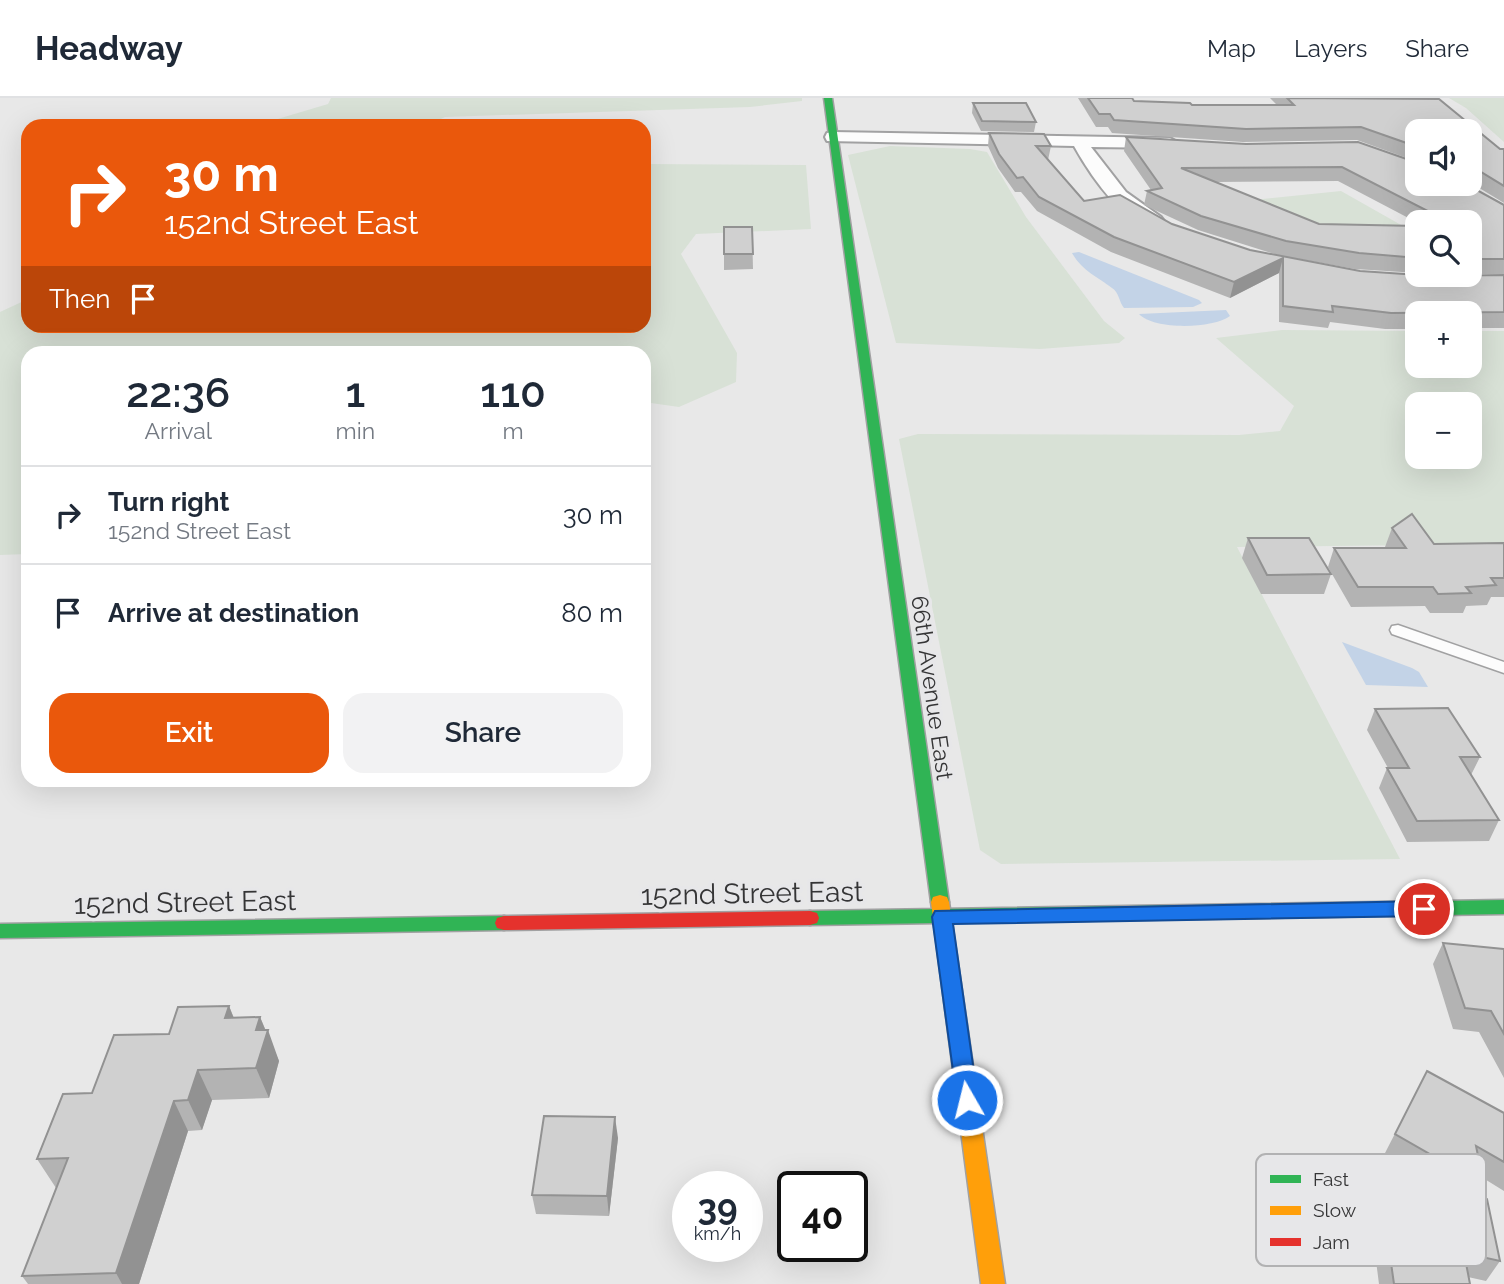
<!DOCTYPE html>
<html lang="en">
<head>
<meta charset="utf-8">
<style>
  body { margin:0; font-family:Raleway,sans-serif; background:#f2f2f3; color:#1f2937; height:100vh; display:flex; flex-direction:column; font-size:26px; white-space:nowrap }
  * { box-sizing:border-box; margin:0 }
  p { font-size:23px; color:#747a83 }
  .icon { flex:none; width:38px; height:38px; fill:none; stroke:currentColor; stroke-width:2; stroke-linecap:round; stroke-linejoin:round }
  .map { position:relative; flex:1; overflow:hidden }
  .side { position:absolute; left:21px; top:248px; width:630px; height:441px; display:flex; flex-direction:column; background:#fff; border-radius:21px; box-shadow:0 7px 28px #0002 }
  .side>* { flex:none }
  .banner { position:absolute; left:21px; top:21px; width:630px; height:214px; border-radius:21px; box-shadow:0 7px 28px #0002; background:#ea580c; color:#fff; overflow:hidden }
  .buttons { position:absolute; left:1405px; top:21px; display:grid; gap:14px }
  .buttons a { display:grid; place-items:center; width:77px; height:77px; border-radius:14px; background:#fff; box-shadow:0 7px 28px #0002; font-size:35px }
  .speed { position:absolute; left:672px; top:1073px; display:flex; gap:14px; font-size:35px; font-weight:700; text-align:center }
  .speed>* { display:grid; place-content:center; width:91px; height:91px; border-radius:50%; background:#fff; box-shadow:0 7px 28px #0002; line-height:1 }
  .speed small { font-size:18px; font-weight:400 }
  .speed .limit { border:4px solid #111; border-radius:10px; background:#fff; color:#111 }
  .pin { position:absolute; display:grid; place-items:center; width:60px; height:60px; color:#fff; margin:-30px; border:4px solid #fff; border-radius:50%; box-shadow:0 2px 7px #0007 }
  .me { position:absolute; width:77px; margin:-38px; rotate:352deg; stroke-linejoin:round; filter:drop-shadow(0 0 5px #0008) }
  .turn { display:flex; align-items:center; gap:24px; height:147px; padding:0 28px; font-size:32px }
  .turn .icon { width:91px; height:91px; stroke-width:2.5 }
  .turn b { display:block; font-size:49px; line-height:60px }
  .then { display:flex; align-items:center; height:66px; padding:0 28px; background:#0003; gap:14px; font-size:26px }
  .eta { display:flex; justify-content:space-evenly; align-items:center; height:119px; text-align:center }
  .eta b { font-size:42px; font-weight:600; line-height:49px }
  .action { display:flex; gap:14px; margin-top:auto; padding:14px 28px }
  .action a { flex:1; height:80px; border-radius:21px; background:#ea580c; color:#fff; font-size:28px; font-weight:600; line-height:80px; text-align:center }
  .action a+a { background:#f2f2f3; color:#1f2937 }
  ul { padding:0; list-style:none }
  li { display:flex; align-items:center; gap:21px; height:98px; padding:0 28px; border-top:2px solid #e0e1e3 }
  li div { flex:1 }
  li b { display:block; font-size:26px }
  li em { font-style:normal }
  header { display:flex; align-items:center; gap:42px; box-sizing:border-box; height:98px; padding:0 35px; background:#fff; border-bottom:2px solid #e0e1e3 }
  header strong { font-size:33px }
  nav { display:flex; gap:38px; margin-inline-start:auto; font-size:24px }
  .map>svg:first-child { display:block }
  .green { fill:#d8e1d6; fill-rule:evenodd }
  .water { fill:#c3d3e7 }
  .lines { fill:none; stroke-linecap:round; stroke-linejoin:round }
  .lane-casing { stroke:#a1a1a2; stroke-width:3 }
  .street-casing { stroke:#a1a1a2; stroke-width:4 }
  .fast-casing { stroke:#a1a1a2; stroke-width:3 }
  .slow-casing { stroke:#a1a1a2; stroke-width:3 }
  .jam-casing { stroke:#a1a1a2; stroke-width:3 }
  .lane { fill:#fcfcfc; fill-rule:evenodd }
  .street { fill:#fcfcfc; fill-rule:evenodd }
  .fast { fill:#30b455; fill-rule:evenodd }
  .slow { fill:#ff9f0a; fill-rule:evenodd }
  .jam { fill:#e5322d; fill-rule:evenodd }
  .wall { fill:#b3b3b3 }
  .shaded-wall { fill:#929292 }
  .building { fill:#d0d0d0; stroke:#929292; stroke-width:2 }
  .route { fill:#1a73e8; stroke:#114b97; stroke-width:2 }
  .labels { text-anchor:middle; stroke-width:7; stroke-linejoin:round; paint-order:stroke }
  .street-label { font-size:23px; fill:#353536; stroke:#e7e7e9 }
  .near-street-label { font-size:28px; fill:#353536; stroke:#e7e7e9 }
  .key { fill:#e7e7e9; stroke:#b2b2b3; stroke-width:2 }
  .key-label { font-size:19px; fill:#353536 }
</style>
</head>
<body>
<header>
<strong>Headway</strong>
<nav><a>Map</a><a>Layers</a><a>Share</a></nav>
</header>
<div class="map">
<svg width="1504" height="1186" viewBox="0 0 1504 1186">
  <rect width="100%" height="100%" fill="#e8e8e8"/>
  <g class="green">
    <path d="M331 0H802V3L750 9 445 19 427 28H254L328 6Z"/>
    <path d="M1449 0H1504V44L1466 10Z"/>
    <path d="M890 48 970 51 987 54 1026 119 1104 223 1125 240 1119 245 1040 251 896 245 848 57Z"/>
    <path d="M644 66 806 67 811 131 696 136 681 156 737 255 736 284 679 309 644 304V256H495L364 248 336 256H28V456L0 457V214L28 201V228H644Z"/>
    <path d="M1341 93 1417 136 1332 135 1244 103Z"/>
    <path d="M1282 232 1417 233 1418 268H1470V233H1504V446L1237 449 1400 761 1001 766 980 752 899 341 918 336 1239 337 1280 333 1294 308 1216 240ZM1418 306H1470V359H1418Z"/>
  </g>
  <g class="water">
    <path d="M1079 154 1199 202 1202 205 1193 209 1124 210C1119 204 1119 194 1112 190 1098 179 1082 173 1072 155Z"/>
    <path d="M1226 212 1230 218C1213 231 1153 232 1139 216Z"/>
    <path d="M1342 544 1412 570 1419 574 1428 589 1366 587Z"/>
  </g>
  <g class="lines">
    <defs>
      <path id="lane" d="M1398 527 1504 564V575L1392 536 1390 532 1392 528Z"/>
      <path id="street" d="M833 34 1170 40 1179 45 1170 50 1091 49 1126 94 1161 119 1164 123 1161 127C1127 135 1088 73 1074 48L827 43 825 39 827 35Z"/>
      <g id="fast">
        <path d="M824 0H832L949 804 947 809 942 811 1504 802V816L810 827 803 825 801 820 803 815 810 813 939 811 933 809 931 804Z"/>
        <path d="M504 818 511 820 513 825 511 830 504 832 0 840V826Z"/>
      </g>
      <path id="slow" d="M940 797 947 799 949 804 1005 1186H981L931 804 933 799Z"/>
      <path id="jam" d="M810 813 817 815 819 820 817 825 810 827 504 832 497 830 495 825 497 820 504 818Z"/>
    </defs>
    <use href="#lane" class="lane-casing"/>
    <use href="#street" class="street-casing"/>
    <use href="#fast" class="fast-casing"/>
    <use href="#slow" class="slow-casing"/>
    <use href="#jam" class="jam-casing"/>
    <use href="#lane" class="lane"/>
    <use href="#street" class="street"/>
    <use href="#fast" class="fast"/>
    <use href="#slow" class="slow"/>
    <use href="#jam" class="jam"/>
  </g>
  <g class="wall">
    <path d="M1078 0H1132L1134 3 1190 5 1192 7H1277L1270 0H1415L1439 1 1500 51H1504V105L1476 88 1467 86H1470V33H1418V64L1357 42 1243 44 1112 35 1108 29H1096Z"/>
    <path d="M973 5 1036 24 1034 34 981 33 972 15Z"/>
    <path d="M989 35 1051 48 1048 62 1084 103 1172 126 1250 152 1281 158 1198 132 1144 107 1147 93 1151 92 1124 53 1126 39 1418 65 1504 107V176H1470V124H1418V125L1338 83 1215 84 1319 126 1418 128V175L1355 171 1288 159 1360 173 1434 178 1504 177V230H1470V215H1418V231H1385L1330 224 1328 230 1279 224V175L1230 200 1111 154 1037 113 1021 94H1015L998 70 988 48Z"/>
    <path d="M724 129H752L753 171 724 172Z"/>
    <path d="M1392 430 1434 446 1504 445V499H1491L1487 507 1466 508 1463 515H1430L1425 508 1351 509 1328 469 1334 450H1386L1385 449Z"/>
    <path d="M1248 440 1331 476 1324 496H1261L1242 460Z"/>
    <path d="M1375 611 1480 659 1471 677 1499 722 1489 743 1407 744 1379 690 1387 670H1388L1367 632Z"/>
    <path d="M1443 845 1504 851V980L1479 934 1453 931 1433 866Z"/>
    <path d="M229 908 234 920 260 919 279 963 269 1000 212 1002 202 1032 188 1033 139 1186H28L22 1178 56 1090 37 1061 169 936Z"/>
    <path d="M1427 973 1504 1015V1093L1483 1080 1484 1087 1476 1099 1500 1163 1486 1183 1468 1179 1470 1186H1379L1368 1100 1379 1080 1447 1093 1384 1057Z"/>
    <path d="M618 1040 609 1118 536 1116 532 1097Z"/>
  </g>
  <g class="shaded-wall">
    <path d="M1283 160 1279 175 1230 200 1234 184Z"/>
    <path d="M229 908 241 939 225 920Z"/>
    <path d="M260 919 267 936 268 932 279 963 269 1000 256 970V932Z"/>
    <path d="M198 972 212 1002 202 1032 188 1002Z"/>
    <path d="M174 1003 188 1033 139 1186H122L116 1175Z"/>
    <path d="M615 1019 618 1040 609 1118 607 1098Z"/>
  </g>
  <g class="building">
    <path d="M1088 0H1132L1134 3 1190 5 1192 7H1294L1287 0 1439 1 1500 51H1504V88L1481 74 1470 71V33H1418V49L1361 29 1246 31 1114 22 1110 16H1099Z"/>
    <path d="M973 5H1026L1036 24 982 23Z"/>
    <path d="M989 35 1044 36 1051 48H1036L1084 103 1120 97 1172 126 1250 152 1360 173 1434 178 1504 177V214L1391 215 1332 208 1333 214 1283 208V160L1234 184 1114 139 1039 99 1023 79 1017 80 999 56Z"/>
    <path d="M1126 39 1246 46 1358 44 1418 65V86H1466L1504 107V161H1470V124H1449L1342 69 1181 70 1319 126 1418 128V160L1359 155 1286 143 1201 118 1147 93 1162 90Z"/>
    <path d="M724 129H752L753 156H724Z"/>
    <path d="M353 249 430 251 427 256H349Z"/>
    <path d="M1412 416 1434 446 1504 445V480H1491L1496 487 1466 489 1471 495 1438 496 1433 489H1358L1334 450H1406L1392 430Z"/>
    <path d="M1248 440H1309L1331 476 1267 477Z"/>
    <path d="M1448 610 1480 659H1460L1499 722 1417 723 1387 670H1409L1375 611Z"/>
    <path d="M1443 845 1504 851V936L1491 913 1465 910Z"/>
    <path d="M229 908 225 920 260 919 256 932H268L256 970 198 972 188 1002 174 1003 116 1175 22 1178 68 1060 37 1061 63 996 92 995 114 937 169 936 178 909Z"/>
    <path d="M1427 973 1504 1015V1064L1476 1048 1484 1087 1395 1036Z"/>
    <path d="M544 1018 615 1019 607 1098 532 1097Z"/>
    <path d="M1379 1080 1487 1101 1500 1163 1464 1155 1470 1186H1394Z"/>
  </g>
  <path class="route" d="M1424 803 1430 805 1433 811 1430 816 1424 818 953 826 978 1002 975 1009 967 1012 960 1009 957 1002 932 819 935 813Z"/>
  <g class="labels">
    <g class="street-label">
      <text transform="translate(932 590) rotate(82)" y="8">66th Avenue East</text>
    </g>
    <g class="near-street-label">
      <text transform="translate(752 795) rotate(-1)" y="10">152nd Street East</text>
      <text transform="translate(185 804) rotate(-1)" y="10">152nd Street East</text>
    </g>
  </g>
  <rect x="1256" y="1056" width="230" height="112" rx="10" class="key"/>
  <rect x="1270" y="1077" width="31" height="8" fill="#30b455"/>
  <rect x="1270" y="1108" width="31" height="9" fill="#ff9f0a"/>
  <rect x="1270" y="1140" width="31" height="8" fill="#e5322d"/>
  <g class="key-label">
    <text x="1313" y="1088">Fast</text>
    <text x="1313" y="1119">Slow</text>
    <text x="1313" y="1151">Jam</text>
  </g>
</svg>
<div class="buttons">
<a><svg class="icon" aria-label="sound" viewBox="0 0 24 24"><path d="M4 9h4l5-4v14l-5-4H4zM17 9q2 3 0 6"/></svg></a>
<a><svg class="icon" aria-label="search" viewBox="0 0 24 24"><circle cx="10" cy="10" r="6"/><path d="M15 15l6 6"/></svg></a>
<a>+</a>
<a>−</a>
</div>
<div class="speed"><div>39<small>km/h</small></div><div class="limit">40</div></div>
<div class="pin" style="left:1424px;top:811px;background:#d93025"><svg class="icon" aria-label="arrive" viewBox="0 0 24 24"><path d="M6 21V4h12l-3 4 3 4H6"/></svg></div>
<svg class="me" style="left:967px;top:1002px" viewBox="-20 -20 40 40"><circle r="17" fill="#1a73e8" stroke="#fff" stroke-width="3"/><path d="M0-11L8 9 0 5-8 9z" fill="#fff"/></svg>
<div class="banner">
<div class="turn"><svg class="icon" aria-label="right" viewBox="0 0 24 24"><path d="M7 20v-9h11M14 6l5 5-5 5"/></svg><div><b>30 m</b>152nd Street East</div></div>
<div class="then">Then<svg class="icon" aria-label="arrive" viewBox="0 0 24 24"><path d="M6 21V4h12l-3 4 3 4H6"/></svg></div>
</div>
<section class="side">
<div class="eta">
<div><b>22:36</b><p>Arrival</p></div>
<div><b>1</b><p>min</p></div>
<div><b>110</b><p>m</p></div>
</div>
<ul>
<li><svg class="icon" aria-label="right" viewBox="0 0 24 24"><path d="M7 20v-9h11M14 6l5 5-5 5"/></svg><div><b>Turn right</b><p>152nd Street East</p></div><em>30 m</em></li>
<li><svg class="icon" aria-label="arrive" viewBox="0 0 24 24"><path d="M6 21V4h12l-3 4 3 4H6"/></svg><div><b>Arrive at destination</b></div><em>80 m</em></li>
</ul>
<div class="action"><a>Exit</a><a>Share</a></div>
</section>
</div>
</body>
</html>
